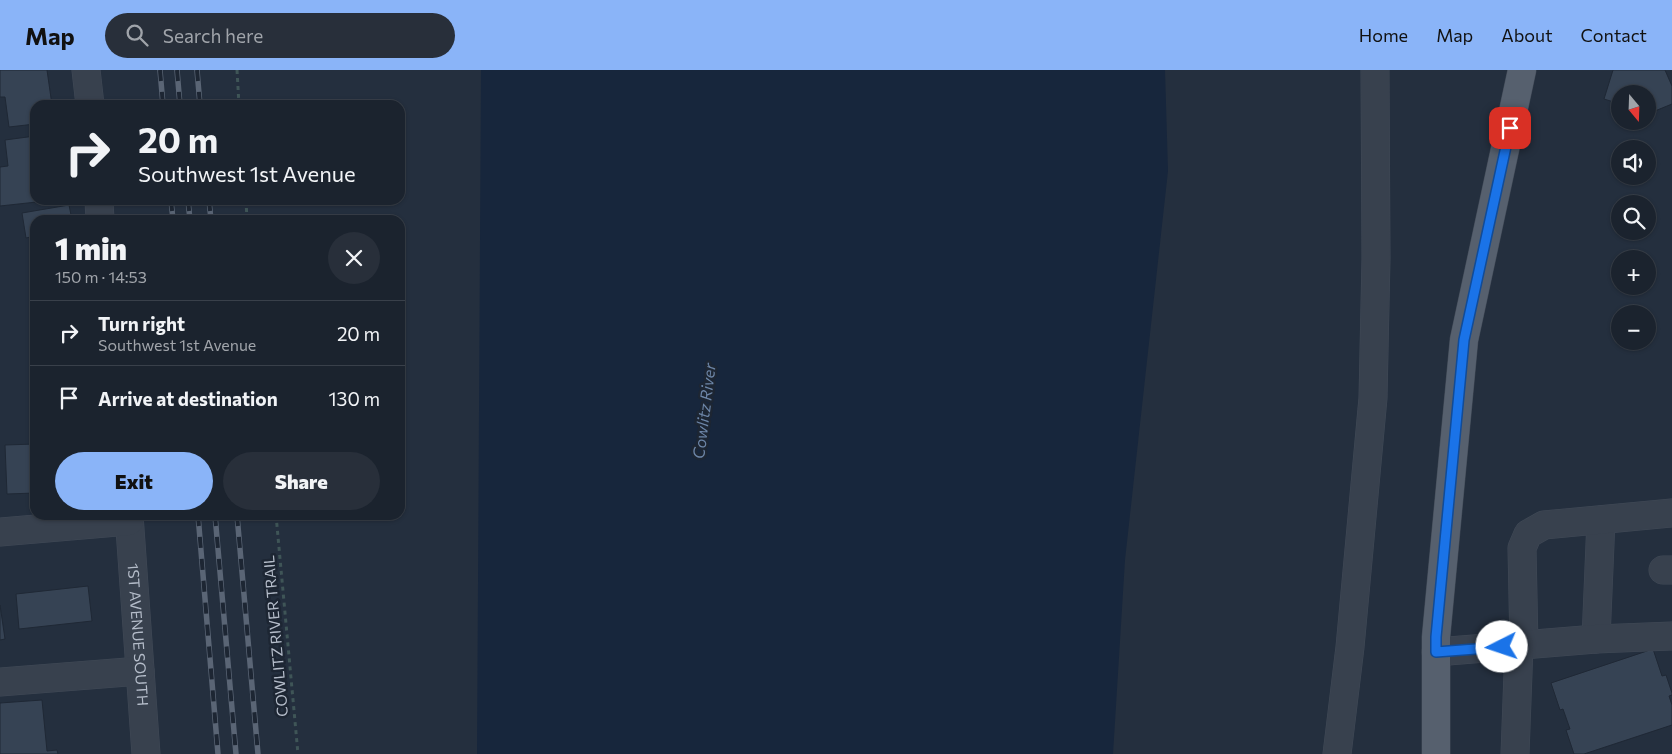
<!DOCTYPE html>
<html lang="en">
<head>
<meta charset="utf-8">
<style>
  body { margin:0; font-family:Commissioner,sans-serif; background:#282f3a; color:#f1f3f6; height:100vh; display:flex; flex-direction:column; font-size:19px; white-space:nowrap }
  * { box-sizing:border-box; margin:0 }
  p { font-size:16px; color:#a0a4aa }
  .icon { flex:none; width:28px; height:28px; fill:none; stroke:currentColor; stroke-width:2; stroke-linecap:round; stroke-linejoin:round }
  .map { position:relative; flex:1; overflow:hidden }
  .details { position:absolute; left:30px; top:145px; width:375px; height:305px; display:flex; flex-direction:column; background:#1b232e; border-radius:15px; box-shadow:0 1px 4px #0004,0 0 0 1px #39404a }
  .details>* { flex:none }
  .banner { position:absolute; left:30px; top:30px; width:375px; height:105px; border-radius:15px; box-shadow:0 1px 4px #0004,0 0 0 1px #39404a; background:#1b232e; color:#f1f3f6; overflow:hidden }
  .needle { width:32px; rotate:161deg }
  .tools { position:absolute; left:1611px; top:15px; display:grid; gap:10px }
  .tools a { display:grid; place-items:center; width:45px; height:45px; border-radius:50%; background:#1b232e; box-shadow:0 1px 4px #0004,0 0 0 1px #39404a; font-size:25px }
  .pin { position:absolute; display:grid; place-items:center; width:42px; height:42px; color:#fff; margin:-21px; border-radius:10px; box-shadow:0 2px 8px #0006 }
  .me { position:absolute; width:55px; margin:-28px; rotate:266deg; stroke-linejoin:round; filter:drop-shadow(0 0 4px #0008) }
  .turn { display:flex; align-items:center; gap:18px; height:105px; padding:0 25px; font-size:22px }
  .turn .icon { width:65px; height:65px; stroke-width:2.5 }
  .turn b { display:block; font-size:35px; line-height:42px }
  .round { display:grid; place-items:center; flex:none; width:52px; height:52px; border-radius:26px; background:#282f3a }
  .headline { display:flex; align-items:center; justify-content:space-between; height:85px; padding:0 25px }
  h1 { font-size:30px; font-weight:800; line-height:38px }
  .cta { display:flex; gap:10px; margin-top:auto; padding:10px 25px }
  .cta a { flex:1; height:58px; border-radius:30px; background:#8ab4f8; color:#111; font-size:20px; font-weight:800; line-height:58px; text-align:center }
  .cta a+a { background:#282f3a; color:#f1f3f6 }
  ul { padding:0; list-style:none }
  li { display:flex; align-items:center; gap:15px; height:65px; padding:0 25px; border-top:1px solid #39404a }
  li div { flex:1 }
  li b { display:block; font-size:19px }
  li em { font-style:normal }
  header { display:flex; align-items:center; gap:30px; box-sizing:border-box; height:70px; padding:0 25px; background:#8ab4f8; color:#111 }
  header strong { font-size:24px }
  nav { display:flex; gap:28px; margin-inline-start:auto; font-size:18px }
  .search { width:350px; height:45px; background:#282f3a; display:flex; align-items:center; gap:12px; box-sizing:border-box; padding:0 18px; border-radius:28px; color:#a0a4aa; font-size:19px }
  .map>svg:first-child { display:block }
  .water { fill:#17263c }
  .building { fill:#364354; stroke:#1f2835 }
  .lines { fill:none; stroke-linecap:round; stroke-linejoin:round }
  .minor-casing { stroke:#414a57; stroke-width:29 }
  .major-casing { stroke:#414a57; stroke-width:29 }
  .path { stroke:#3f5557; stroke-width:3; stroke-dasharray:4 4; stroke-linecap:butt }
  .minor { stroke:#38414e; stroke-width:28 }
  .major { stroke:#56606e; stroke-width:28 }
  .rail-casing { stroke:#5a6575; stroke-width:5.5 }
  .rail { stroke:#1d2633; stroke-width:4; stroke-dasharray:11; stroke-linecap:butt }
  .route-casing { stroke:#114b97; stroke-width:12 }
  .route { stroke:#1a73e8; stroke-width:9 }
  .labels { text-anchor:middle; stroke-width:5; stroke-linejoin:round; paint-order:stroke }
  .street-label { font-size:15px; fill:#b4bcc9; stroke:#1d2633 }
  .water-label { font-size:16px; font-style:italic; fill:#6d86a8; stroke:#1d2633 }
</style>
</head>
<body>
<header>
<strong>Map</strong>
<div class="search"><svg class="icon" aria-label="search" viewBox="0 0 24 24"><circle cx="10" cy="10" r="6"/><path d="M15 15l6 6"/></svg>Search here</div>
<nav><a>Home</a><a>Map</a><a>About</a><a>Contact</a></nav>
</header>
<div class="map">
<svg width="1672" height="684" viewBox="0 0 1672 684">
  <rect width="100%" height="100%" fill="#242f3e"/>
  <path class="water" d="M481 0H1165L1168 101 1125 490 1113 684H477Z"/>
  <g class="building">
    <path d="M0 0H47L52 35H35V54L9 57 5 27H0Z"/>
    <path d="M1613 0H1665L1672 16V34L1650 43 1648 42V24H1620V34L1604 29Z"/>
    <path d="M35 66V130H55L0 136V97L8 96 5 70Z"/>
    <path d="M69 135 72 150H35V166L26 168 22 143Z"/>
    <path d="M35 374V423L7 424 5 375Z"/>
    <path d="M88 516 92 551 19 559 16 524Z"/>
    <path d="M0 535 5 569 0 570Z"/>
    <path d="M1653 579 1662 606 1666 605 1672 623V625L1669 626 1672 635V655L1584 684H1574L1566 660 1570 659 1563 639 1560 640 1551 613Z"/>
    <path d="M42 630 47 681 57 680 58 684H0V633Z"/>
  </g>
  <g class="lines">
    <defs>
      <g id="minor">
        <path d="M86 0 90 35"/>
        <path d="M99 130 100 150"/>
        <path id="s1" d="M129 445 146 684"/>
        <path d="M0 462 129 451"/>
        <path d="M1663 500H1672"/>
        <path d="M1596 569 1601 450"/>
        <path d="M1524 576 1522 478 1528 464 1544 455 1672 443"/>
        <path d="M1436 582 1596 569 1672 566"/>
        <path d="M0 612 140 601"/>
        <path d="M1337 684 1350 577 1373 328 1376 188 1375 0"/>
        <path d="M1515 684 1519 576"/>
      </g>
      <path id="major" d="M1436 684V567L1464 270 1522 0"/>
    </defs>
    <use href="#minor" class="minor-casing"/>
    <use href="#major" class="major-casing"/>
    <g class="path">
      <path d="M237 0 239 35"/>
      <path d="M246 130 247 150"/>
      <path d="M276 445 298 684"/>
    </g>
    <use href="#minor" class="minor"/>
    <use href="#major" class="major"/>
    <defs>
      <g id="rail">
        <path d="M160 0 163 35"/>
        <path d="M177 0 180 35"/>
        <path d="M197 0 200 35"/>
        <path d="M171 130 173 150"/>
        <path d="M188 130 190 150"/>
        <path d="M209 130 211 150"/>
        <path d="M198 445 218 684"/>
        <path d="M215 445 236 684"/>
        <path d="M237 445 258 684"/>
      </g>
    </defs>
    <use href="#rail" class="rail-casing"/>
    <use href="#rail" class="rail"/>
  </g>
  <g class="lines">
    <defs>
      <path id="route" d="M1502 577 1436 582V567L1464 270 1510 58"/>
    </defs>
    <use href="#route" class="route-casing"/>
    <use href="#route" class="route"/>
  </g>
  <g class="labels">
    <g class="street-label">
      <text dy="5" stroke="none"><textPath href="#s1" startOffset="120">1ST AVENUE SOUTH</textPath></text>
      <text transform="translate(276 566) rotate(-95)" y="5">COWLITZ RIVER TRAIL</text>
    </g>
    <g class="water-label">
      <text transform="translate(704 341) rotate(-83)" y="6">Cowlitz River</text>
    </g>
  </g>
</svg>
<div class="tools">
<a><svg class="needle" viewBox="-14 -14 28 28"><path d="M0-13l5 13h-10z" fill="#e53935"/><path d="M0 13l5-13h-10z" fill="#a0a4aa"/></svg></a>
<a><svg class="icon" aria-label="sound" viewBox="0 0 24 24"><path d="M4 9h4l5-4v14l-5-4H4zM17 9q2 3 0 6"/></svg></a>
<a><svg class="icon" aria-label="search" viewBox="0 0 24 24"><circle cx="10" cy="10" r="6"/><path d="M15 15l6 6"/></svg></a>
<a>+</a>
<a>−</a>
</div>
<div class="pin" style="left:1510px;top:58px;background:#d93025"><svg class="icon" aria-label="arrive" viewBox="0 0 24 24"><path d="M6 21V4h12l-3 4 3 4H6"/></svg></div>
<svg class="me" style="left:1502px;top:577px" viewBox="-20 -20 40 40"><circle r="19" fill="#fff"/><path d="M0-13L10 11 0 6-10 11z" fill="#1a73e8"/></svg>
<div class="banner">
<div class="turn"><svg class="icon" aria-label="right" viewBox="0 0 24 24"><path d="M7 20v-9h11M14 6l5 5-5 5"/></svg><div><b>20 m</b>Southwest 1st Avenue</div></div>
</div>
<section class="details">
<div class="headline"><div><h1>1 min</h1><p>150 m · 14:53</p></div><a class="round"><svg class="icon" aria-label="close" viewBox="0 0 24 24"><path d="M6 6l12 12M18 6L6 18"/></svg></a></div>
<ul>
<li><svg class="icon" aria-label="right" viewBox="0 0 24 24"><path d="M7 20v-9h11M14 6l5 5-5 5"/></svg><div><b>Turn right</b><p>Southwest 1st Avenue</p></div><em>20 m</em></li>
<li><svg class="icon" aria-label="arrive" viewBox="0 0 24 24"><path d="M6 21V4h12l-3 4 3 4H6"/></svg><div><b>Arrive at destination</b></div><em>130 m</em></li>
</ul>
<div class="cta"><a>Exit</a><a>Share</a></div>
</section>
</div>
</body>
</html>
